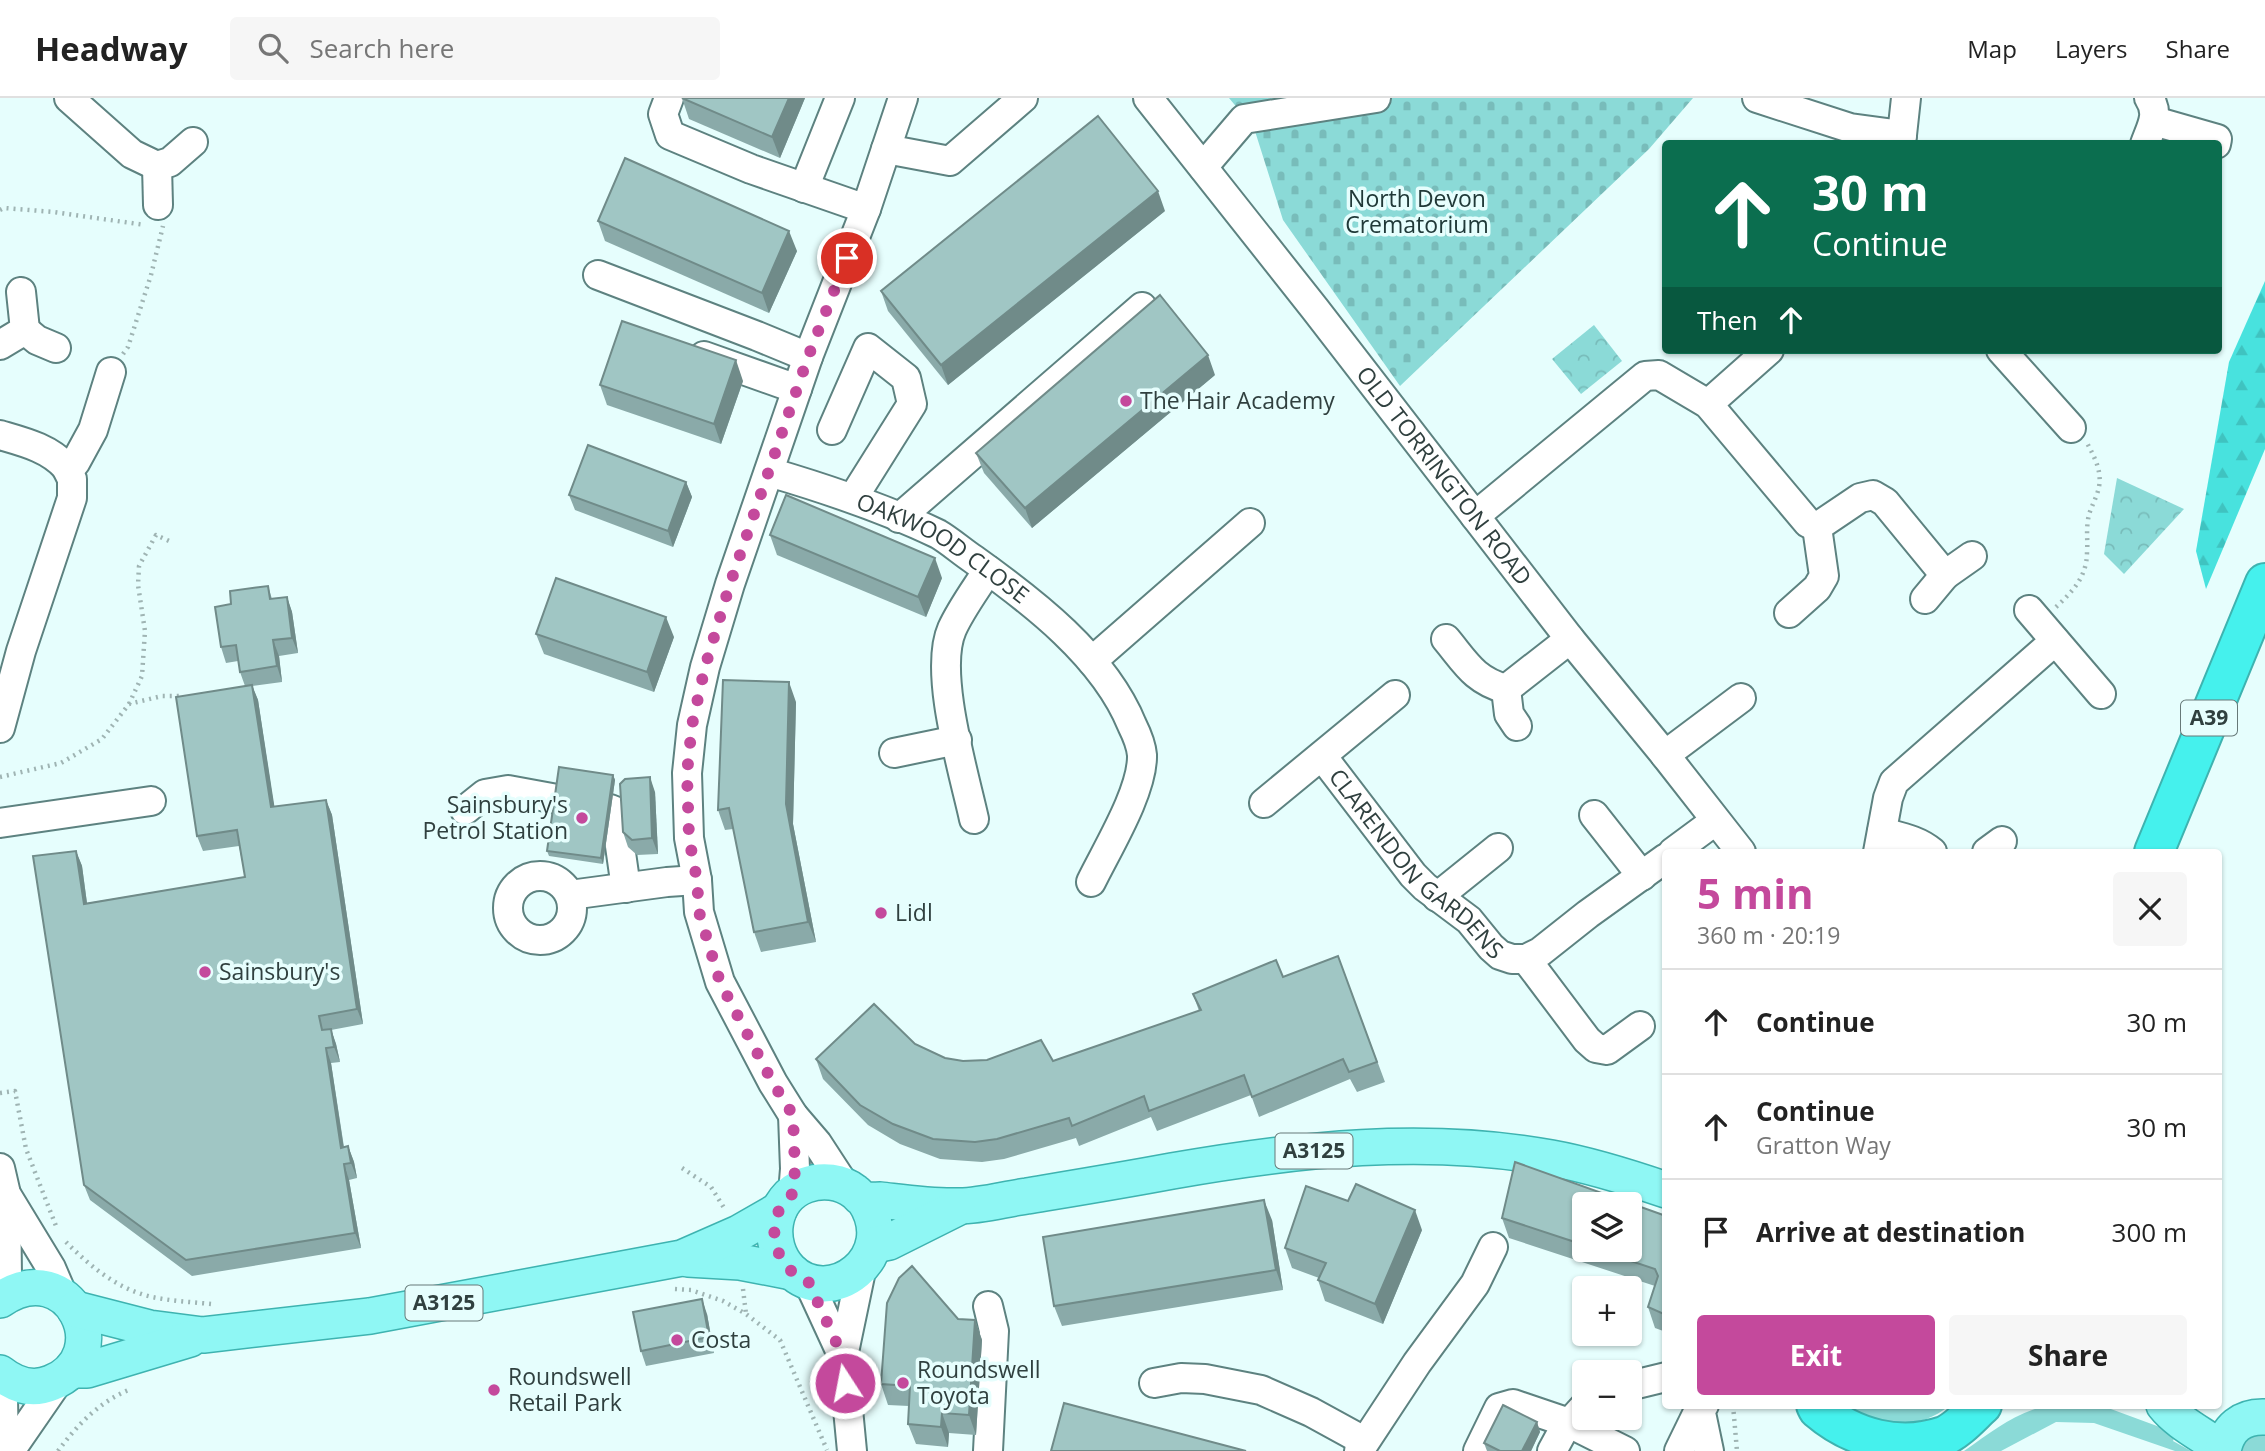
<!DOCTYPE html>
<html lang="en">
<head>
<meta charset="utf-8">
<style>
  body { margin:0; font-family:"Open Sans",sans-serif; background:#f6f6f6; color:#222; height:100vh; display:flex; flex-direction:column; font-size:26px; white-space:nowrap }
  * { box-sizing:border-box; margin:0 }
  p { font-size:23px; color:#767676 }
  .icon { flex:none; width:38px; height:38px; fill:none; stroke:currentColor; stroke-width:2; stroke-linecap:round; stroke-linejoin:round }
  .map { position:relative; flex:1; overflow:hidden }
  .drawer { position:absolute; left:1662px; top:751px; width:560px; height:560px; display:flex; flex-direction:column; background:#fff; border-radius:7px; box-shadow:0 2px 5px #0004 }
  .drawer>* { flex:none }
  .top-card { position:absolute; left:1662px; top:42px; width:560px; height:214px; border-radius:7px; box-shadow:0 2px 5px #0004; background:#0b6e4f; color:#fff; overflow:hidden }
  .tools { position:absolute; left:1572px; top:1094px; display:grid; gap:14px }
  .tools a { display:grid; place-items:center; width:70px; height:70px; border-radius:7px; background:#fff; box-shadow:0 2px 5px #0004; font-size:35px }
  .pin { position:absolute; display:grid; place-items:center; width:60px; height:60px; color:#fff; margin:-30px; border:4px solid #fff; border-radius:50%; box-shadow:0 2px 7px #0007 }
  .me { position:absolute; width:77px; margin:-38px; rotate:349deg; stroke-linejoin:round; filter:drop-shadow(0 0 5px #0008) }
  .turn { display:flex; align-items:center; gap:24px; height:147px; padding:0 35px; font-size:32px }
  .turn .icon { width:91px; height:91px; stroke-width:2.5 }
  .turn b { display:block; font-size:49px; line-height:60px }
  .then { display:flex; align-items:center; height:66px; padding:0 35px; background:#0003; gap:14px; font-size:26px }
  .round { display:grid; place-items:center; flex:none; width:74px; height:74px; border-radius:7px; background:#f6f6f6 }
  .head { display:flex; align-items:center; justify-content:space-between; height:119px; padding:0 35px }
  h1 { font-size:42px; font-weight:700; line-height:52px; color:#c4499c }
  .primary-button { display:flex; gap:14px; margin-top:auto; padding:14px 35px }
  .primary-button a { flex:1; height:80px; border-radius:7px; background:#c4499c; color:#fff; font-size:28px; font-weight:700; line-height:80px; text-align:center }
  .primary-button a+a { background:#f6f6f6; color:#222 }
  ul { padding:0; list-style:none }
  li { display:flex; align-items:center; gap:21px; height:105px; padding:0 35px; border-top:2px solid #e0e0e0 }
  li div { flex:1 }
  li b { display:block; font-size:26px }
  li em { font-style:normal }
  header { display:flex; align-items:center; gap:42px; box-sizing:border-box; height:98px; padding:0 35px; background:#fff; border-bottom:2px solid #e0e0e0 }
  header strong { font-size:33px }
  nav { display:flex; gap:38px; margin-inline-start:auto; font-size:24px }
  .search { width:490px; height:63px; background:#f6f6f6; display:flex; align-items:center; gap:18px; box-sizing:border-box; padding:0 24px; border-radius:7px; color:#767676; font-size:26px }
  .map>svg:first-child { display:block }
  .green { fill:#8bdad7 }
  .forest { fill:url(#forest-firs) }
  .cemetery { fill:url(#cemetery-stones) }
  .park { fill:url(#park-crowns) }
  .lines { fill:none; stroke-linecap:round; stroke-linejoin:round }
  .minor-casing { stroke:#5d8280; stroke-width:32 }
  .major-casing { stroke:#3eb3b0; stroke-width:38 }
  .highway-casing { stroke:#3eb3b0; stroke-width:42 }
  .path { stroke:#9fb4b3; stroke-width:4.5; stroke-dasharray:2 5; stroke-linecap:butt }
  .minor { stroke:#fff; stroke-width:28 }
  .major { stroke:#8ff7f4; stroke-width:35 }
  .highway { stroke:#45f1ed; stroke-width:38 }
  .wall { fill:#8aaaa9; fill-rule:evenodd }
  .shaded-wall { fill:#708b89 }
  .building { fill:#a0c6c4; stroke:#708b89; stroke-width:2 }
  .route { stroke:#c4499c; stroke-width:12; stroke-dasharray:0 21.6 }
  .poi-dot { fill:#c4499c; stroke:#e6fefd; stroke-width:2.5 }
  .labels { text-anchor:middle; stroke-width:7; stroke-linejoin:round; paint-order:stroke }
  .shield { fill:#e6fefd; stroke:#677978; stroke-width:2 }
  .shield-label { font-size:21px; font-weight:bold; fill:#30403f }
  .park-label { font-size:23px; fill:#203938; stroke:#e6fefd }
  .poi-label { font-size:23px; fill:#30403f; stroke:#e6fefd; text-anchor:start }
  .street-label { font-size:23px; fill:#30403f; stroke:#e6fefd }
</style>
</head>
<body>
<header>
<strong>Headway</strong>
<div class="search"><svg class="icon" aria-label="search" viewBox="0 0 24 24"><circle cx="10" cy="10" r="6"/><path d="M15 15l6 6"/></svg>Search here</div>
<nav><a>Map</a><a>Layers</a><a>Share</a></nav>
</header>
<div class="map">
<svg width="2265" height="1353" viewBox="0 0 2265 1353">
  <defs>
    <pattern id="forest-firs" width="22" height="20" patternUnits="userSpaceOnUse" patternTransform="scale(1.75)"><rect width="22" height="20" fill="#48e2de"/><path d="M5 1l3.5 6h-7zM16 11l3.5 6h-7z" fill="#3fc3c0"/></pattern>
    <pattern id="cemetery-stones" width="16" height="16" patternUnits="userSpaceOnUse" patternTransform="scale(1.75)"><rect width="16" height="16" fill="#8bdad7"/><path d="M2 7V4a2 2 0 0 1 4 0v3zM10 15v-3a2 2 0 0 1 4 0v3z" fill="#78bcba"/></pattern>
    <pattern id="park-crowns" width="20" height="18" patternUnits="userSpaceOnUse" patternTransform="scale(1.75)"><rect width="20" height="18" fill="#8bdad7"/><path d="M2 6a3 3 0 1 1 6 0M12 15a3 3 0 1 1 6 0" fill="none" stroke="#78bcba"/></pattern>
  </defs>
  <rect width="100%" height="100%" fill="#e6fefd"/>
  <g class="green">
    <path d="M1844 1307H1950C1928 1326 1897 1331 1869 1322 1861 1319 1852 1312 1844 1307Z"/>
    <path d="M2049 1307H2100L2176 1335 2173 1343 2191 1353H2175L2094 1325 2056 1324 2001 1353H1964C1993 1333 2014 1315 2049 1307Z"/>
    <path d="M2251 1336 2265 1337V1353H2238Z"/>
  </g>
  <path class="forest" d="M2265 183V351L2206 491 2196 453 2229 264Z"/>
  <path class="cemetery" d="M1229 0H1693L1649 51 1400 288 1283 122 1254 30Z"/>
  <g class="park">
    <path d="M1594 227 1622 263 1581 296 1552 261Z"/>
    <path d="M2117 380 2184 411 2124 476 2104 456Z"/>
  </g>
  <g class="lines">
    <defs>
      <g id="minor">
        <path d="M69 0 132 56 157 68 170 64 193 44"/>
        <path d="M669 0 663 16 670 37 751 71 866 111"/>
        <path id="s1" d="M1148 0 1315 211 1570 541 1665 657 1741 754"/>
        <path d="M1757 0 1850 30 1902 37"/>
        <path d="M2154 23 2217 41 2216 46"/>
        <path d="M1901 46 1906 0"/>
        <path d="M2145 46C2151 29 2160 16 2149 0"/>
        <path d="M886 51 950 63 1023 0"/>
        <path d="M157 68 158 107"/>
        <path d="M1203 69 1244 21 1376 0"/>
        <path d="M804 90 840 0"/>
        <path d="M598 177 757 238 808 259"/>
        <path d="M21 194 25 232"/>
        <path d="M0 247 25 232 37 242 56 250"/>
        <path d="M2001 252 2071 330"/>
        <path d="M704 258 797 291"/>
        <path d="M1708 306 1769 252"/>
        <path d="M832 332 868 250 906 280 912 306 853 400"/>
        <path d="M0 337C24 344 49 350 66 369"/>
        <path id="s2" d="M769 374C827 391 884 410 938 436 950 443 961 453 973 461 1032 503 1104 558 1132 627 1137 637 1141 646 1142 657 1143 693 1107 751 1091 784"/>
        <path d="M1475 418 1645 278 1659 277 1708 306 1808 425 1817 429 1860 400 1873 397 1885 404 1945 477 1972 458"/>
        <path d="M899 420 1142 209"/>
        <path d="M1925 501 1945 477"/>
        <path d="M2029 512 2101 596"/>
        <path d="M1789 515 1817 490 1824 478 1817 429"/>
        <path d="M1446 541C1466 565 1474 582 1506 591L1570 541"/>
        <path d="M1092 563 1250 425"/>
        <path d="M1506 591 1509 616 1517 628"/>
        <path d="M0 630 21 553 72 400V381L66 369 75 365 93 332 111 274"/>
        <path d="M894 655 957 642"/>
        <path d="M1665 657 1741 600"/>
        <path id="s3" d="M1322 658 1413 777 1425 789 1469 822 1491 849 1500 857 1512 861H1526L1540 854 1588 816 1666 760"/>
        <path d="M1264 705 1395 597"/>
        <path d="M610 711 615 713 626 790"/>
        <path d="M465 712 485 696 508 692 557 701"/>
        <path d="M1594 717 1642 778"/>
        <path d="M974 721C964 675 933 574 952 531 961 511 976 491 988 472"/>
        <path d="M0 725 151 703"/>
        <path d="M1882 734C1900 739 1918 742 1932 754"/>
        <path d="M1673 754 1715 723"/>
        <path d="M1878 754 1888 700 1894 684 2055 543"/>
        <path d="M1987 754 2002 743"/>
        <circle cx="540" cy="810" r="32"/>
        <path d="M570 797 667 784 697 782"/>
        <path d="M1437 799 1498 750"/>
        <path d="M1526 861 1587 942 1596 950 1607 952 1640 928"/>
        <path d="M793 1017 795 1071 793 1095"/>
        <path d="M0 1070 6 1096 51 1170 63 1198"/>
        <path d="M845 1088 817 1045 793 1017 773 985 720 884 699 814 697 782 689 740 687 675 692 627 705 569 730 486 808 259 866 111 903 0"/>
        <path d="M808 1183 843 1259"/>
        <path d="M2 1200 7 1177 6 1096"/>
        <path d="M988 1208 994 1233 988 1353"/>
        <path d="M0 1275 3 1300 4 1353"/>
        <path d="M1154 1285 1181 1280 1205 1281 1261 1292 1311 1314 1364 1343"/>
        <path d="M1629 1288 1666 1279"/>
        <path d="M1704 1307 1700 1310 1709 1353"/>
        <path d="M10 1353 59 1282"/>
        <path d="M852 1353 843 1259 862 1168"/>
        <path d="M1359 1353 1417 1265 1475 1186 1493 1149"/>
        <path d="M1478 1353 1499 1310 1513 1306 1569 1325 1625 1353"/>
        <path d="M1552 1353 1564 1331 1584 1309"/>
        <path d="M1679 1353 1700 1310"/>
      </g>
      <g id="major">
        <path d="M864 1102C902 1159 830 1212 790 1172 765 1146 771 1100 806 1087 822 1081 841 1083 855 1094 858 1096 860 1100 863 1101 867 1103 875 1102 880 1102 906 1105 933 1109 959 1108 982 1108 1005 1101 1027 1098 1075 1090 1124 1082 1172 1073 1297 1051 1426 1037 1551 1060 1590 1067 1628 1079 1666 1092"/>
        <path d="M874 1147 889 1144 957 1110"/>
        <path d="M688 1161 740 1164 792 1174"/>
        <path d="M0 1202C70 1154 119 1258 51 1285 32 1293 15 1287 0 1275"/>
        <path d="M75 1211 149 1230 203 1237 370 1218 682 1160 739 1135 779 1112"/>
        <path d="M71 1272H87L190 1241"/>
        <path d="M2164 1307C2179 1326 2204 1337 2223 1352"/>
        <path d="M2223 1353C2227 1330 2242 1318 2265 1319"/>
      </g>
      <g id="highway">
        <path d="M2154 754 2265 485"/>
        <path d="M1816 1307 1818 1311C1853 1341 1900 1353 1944 1338 1958 1332 1971 1317 1982 1307"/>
      </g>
    </defs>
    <use href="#minor" class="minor-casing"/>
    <use href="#major" class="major-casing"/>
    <use href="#highway" class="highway-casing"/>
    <g class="path">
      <path d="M0 112 4 110 54 114 145 127"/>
      <path d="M123 256 128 249 151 177 163 128"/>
      <path d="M2056 509C2072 494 2087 479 2087 454 2088 443 2086 434 2088 422 2089 413 2094 405 2097 396 2104 377 2096 362 2087 345"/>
      <path d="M129 606 142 578 145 533 138 487 139 468 156 437 169 443"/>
      <path d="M0 679 61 665 102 641 129 606 162 598H183"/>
      <path d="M0 995 15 993 26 1051 56 1128"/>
      <path d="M682 1070 711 1089 726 1113"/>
      <path d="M66 1144C90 1168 117 1191 152 1199 171 1203 191 1204 211 1206"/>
      <path d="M675 1191 691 1192 723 1203 746 1216 780 1242 827 1352"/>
      <path d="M743 1191 746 1216"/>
      <path d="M1733 1307 1737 1353"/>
      <path d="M58 1353C77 1327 100 1303 131 1291"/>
    </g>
    <use href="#minor" class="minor"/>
    <use href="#major" class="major"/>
    <use href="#highway" class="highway"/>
  </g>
  <g class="wall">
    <path d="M682 0H805L780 60 689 21Z"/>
    <path d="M1165 113 948 287 888 213 881 193Z"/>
    <path d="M598 123 797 153 769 215 605 143Z"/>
    <path d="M1215 277 1032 430 984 375 976 355Z"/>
    <path d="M743 283 721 346 607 307 600 287Z"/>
    <path d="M686 384 692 399 673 449 575 412 569 397Z"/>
    <path d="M770 437 942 480 926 519 777 457Z"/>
    <path d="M268 488 272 501 287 499 292 514 298 555 279 558 282 584 252 588 258 602 274 709 326 702 332 717 363 926 331 932 336 946 340 964 331 965 344 1049 348 1048 354 1064 357 1080 349 1082 361 1150 192 1178 90 1102 84 1087 76 753 82 768 87 805 245 779 239 748 203 753 197 738 245 588 240 574 238 563 226 565 221 549 231 506Z"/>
    <path d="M536 536 674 539 654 594 544 556Z"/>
    <path d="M796 604 793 726 816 844 761 854 754 834 733 731 725 732 718 712Z"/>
    <path d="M613 677 615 682 603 766 549 758 547 753Z"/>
    <path d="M655 694 658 756 637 757 628 749 623 734Z"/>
    <path d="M1338 858 1385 984 1357 994 1350 981 1259 1019 1251 997 1157 1033 1151 1019 1079 1048 1076 1040 1004 1061 982 1064 940 1061 900 1046 868 1027 823 981 816 961 915 946 945 960 963 963H1053L1199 913 1193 896 1283 879Z"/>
    <path d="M1515 1064 1666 1118V1234L1655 1230 1648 1209 1655 1188 1509 1140 1502 1120ZM1584 1106H1629V1152H1584Z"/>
    <path d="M1272 1122 1283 1192 1062 1228 1054 1208Z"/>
    <path d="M1422 1132 1383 1226 1325 1203 1318 1182 1319 1180 1292 1170 1285 1150Z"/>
    <path d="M707 1216 714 1255 646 1268 641 1253Z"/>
    <path d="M958 1221 975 1222 982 1242 976 1337 949 1335 948 1349 916 1346 908 1326 909 1308 888 1307 881 1286Z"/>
    <path d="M1537 1324 1540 1334 1531 1353H1487L1484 1345Z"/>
  </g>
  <g class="shaded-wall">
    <path d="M789 0H805L780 60 772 39Z"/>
    <path d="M1158 93 1165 113 948 287 941 267Z"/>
    <path d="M789 133 797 153 769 215 762 195Z"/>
    <path d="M1208 257 1215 277 1032 430 1025 410Z"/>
    <path d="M736 262 743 283 721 346 714 326Z"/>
    <path d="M686 384 692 399 673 449 668 433Z"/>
    <path d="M935 460 942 480 926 519 918 499Z"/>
    <path d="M287 499 292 514 298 555 292 540Z"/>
    <path d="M666 519 674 539 654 594 647 574Z"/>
    <path d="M273 542 279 558 282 584 277 568Z"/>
    <path d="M789 584 796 604 793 726 816 844 808 824 786 706Z"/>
    <path d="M252 587 258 602 277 725 271 709Z"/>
    <path d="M613 677 615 682 603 766 601 760Z"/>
    <path d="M650 679 655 694 658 756 652 740Z"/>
    <path d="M326 702 332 717 363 926 357 911Z"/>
    <path d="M76 753 82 768 89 821 84 806Z"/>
    <path d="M331 931 336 946 340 964 334 949Z"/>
    <path d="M326 950 331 965 346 1065 341 1050Z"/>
    <path d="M348 1048 354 1064 357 1080 351 1065Z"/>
    <path d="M344 1066 349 1082 361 1150 355 1135Z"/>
    <path d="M1264 1102 1272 1122 1283 1192 1276 1172Z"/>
    <path d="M1415 1112 1422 1132 1383 1226 1375 1206Z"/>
    <path d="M702 1201 707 1216 714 1255 709 1239Z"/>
    <path d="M975 1222 982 1242 976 1337 969 1317Z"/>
    <path d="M942 1315 949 1335 948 1349 941 1329Z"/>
    <path d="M1537 1324 1540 1334 1531 1353H1522Z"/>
  </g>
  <g class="building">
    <path d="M682 0H789L772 39Z"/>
    <path d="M1098 18 1158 93 941 267 881 193Z"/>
    <path d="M625 60 789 133 762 195 598 123Z"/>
    <path d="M1160 197 1208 257 1025 410 976 355Z"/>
    <path d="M622 223 736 262 714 326 600 287Z"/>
    <path d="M588 347 686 384 668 433 569 397Z"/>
    <path d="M786 397 935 460 918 499 770 437Z"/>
    <path d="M556 480 666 519 647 574 536 536Z"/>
    <path d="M268 488 270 501 287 499 292 540 273 542 277 568 240 574 236 547 221 549 215 509 231 506 230 493Z"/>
    <path d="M723 582 789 584 786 706 808 824 754 834 729 710 718 712Z"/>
    <path d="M252 587 271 709 326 702 357 911 319 918 322 932 331 931 334 949 326 950 341 1050 348 1048 351 1065 344 1066 355 1135 186 1162 84 1087 33 758 76 753 84 806 245 779 237 732 197 738 176 599Z"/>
    <path d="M559 669 613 677 601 760 547 753Z"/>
    <path d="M650 679 652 740 632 742 623 734 620 686 625 681Z"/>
    <path d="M1338 858 1377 964 1349 974 1343 961 1252 999 1244 977 1149 1013 1144 998 1072 1028 1069 1020 997 1041 975 1044 933 1041 893 1026 860 1007 816 961 874 906 915 946 945 960 963 963 987 962 1041 942 1053 963 1201 912 1193 896 1276 862 1283 879Z"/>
    <path d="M1515 1064 1666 1118V1217L1648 1209 1658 1178 1655 1171 1598 1152H1629V1106H1584V1147L1502 1120Z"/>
    <path d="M1356 1086 1415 1112 1375 1206 1318 1182 1326 1165 1285 1150 1306 1088 1348 1103Z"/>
    <path d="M1264 1102 1276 1172 1054 1208 1043 1139Z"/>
    <path d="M912 1168 958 1221 975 1222 969 1317 942 1315 941 1329 908 1326 910 1288 881 1286 887 1205 899 1180Z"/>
    <path d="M702 1201 709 1239 641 1253 633 1214Z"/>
    <path d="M1064 1305 1246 1353H1051Z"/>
    <path d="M1503 1307 1537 1324 1522 1353H1500L1484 1345Z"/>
  </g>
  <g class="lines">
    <path class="route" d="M845 1285 843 1259 808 1183 792 1174 781 1161 775 1145 774 1128 779 1112 793 1095 795 1071 793 1017 773 985 720 884 699 814 697 782 689 740 687 675 692 627 705 569 730 486 808 259 847 160"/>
  </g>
  <g class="poi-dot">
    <circle cx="1126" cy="303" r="7"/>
    <circle cx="582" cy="720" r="7"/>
    <circle cx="881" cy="815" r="7"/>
    <circle cx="205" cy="874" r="7"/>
    <circle cx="677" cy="1242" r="7"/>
    <circle cx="903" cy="1285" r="7"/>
    <circle cx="494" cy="1292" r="7"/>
  </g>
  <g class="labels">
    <g class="shield">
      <rect x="2181" y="602.5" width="56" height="35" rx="5"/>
      <rect x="1275.5" y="1035.5" width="77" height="35" rx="5"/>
      <rect x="405.5" y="1187.5" width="77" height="35" rx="5"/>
    </g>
    <g class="shield-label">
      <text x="2209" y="627">A39</text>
      <text x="1314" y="1060">A3125</text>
      <text x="444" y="1212">A3125</text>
    </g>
    <g class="park-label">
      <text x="1417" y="109">North Devon<tspan x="1417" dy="26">Crematorium</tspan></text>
    </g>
    <g class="poi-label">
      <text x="1140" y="311">The Hair Academy</text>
      <text x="568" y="715" text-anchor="end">Sainsbury's<tspan x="568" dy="26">Petrol Station</tspan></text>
      <text x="895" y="823">Lidl</text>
      <text x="219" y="882">Sainsbury's</text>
      <text x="691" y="1250">Costa</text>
      <text x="917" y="1280">Roundswell<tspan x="917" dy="26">Toyota</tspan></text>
      <text x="508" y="1287">Roundswell<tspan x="508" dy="26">Retail Park</tspan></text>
    </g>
    <g class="street-label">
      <text dy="8" stroke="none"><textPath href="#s1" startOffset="480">OLD TORRINGTON ROAD</textPath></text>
      <text dy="8" stroke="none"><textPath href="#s2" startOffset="191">OAKWOOD CLOSE</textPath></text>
      <text dy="8" stroke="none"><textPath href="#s3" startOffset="144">CLARENDON GARDENS</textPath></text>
    </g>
  </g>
</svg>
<div class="tools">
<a><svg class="icon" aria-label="layers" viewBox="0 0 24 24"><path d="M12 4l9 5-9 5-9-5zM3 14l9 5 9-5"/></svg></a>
<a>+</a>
<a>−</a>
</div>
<div class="pin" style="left:847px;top:160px;background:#d93025"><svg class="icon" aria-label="arrive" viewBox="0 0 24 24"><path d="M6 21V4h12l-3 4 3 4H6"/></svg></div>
<svg class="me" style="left:845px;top:1285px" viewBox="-20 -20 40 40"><circle r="17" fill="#c4499c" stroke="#fff" stroke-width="3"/><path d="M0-11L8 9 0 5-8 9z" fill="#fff"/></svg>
<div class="top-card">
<div class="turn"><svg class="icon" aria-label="ahead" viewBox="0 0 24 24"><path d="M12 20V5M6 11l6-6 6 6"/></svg><div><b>30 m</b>Continue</div></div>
<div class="then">Then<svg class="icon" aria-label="ahead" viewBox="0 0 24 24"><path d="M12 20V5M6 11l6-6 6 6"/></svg></div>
</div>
<section class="drawer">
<div class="head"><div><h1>5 min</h1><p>360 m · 20:19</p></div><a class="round"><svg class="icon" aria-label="close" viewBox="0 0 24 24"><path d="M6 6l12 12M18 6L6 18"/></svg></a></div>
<ul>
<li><svg class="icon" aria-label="ahead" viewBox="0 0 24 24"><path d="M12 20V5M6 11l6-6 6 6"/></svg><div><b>Continue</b></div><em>30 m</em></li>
<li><svg class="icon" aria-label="ahead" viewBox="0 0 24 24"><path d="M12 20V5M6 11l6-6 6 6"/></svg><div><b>Continue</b><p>Gratton Way</p></div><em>30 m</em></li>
<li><svg class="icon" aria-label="arrive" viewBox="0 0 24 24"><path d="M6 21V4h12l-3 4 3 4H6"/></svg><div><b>Arrive at destination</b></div><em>300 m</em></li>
</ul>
<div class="primary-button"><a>Exit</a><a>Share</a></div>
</section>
</div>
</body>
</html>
